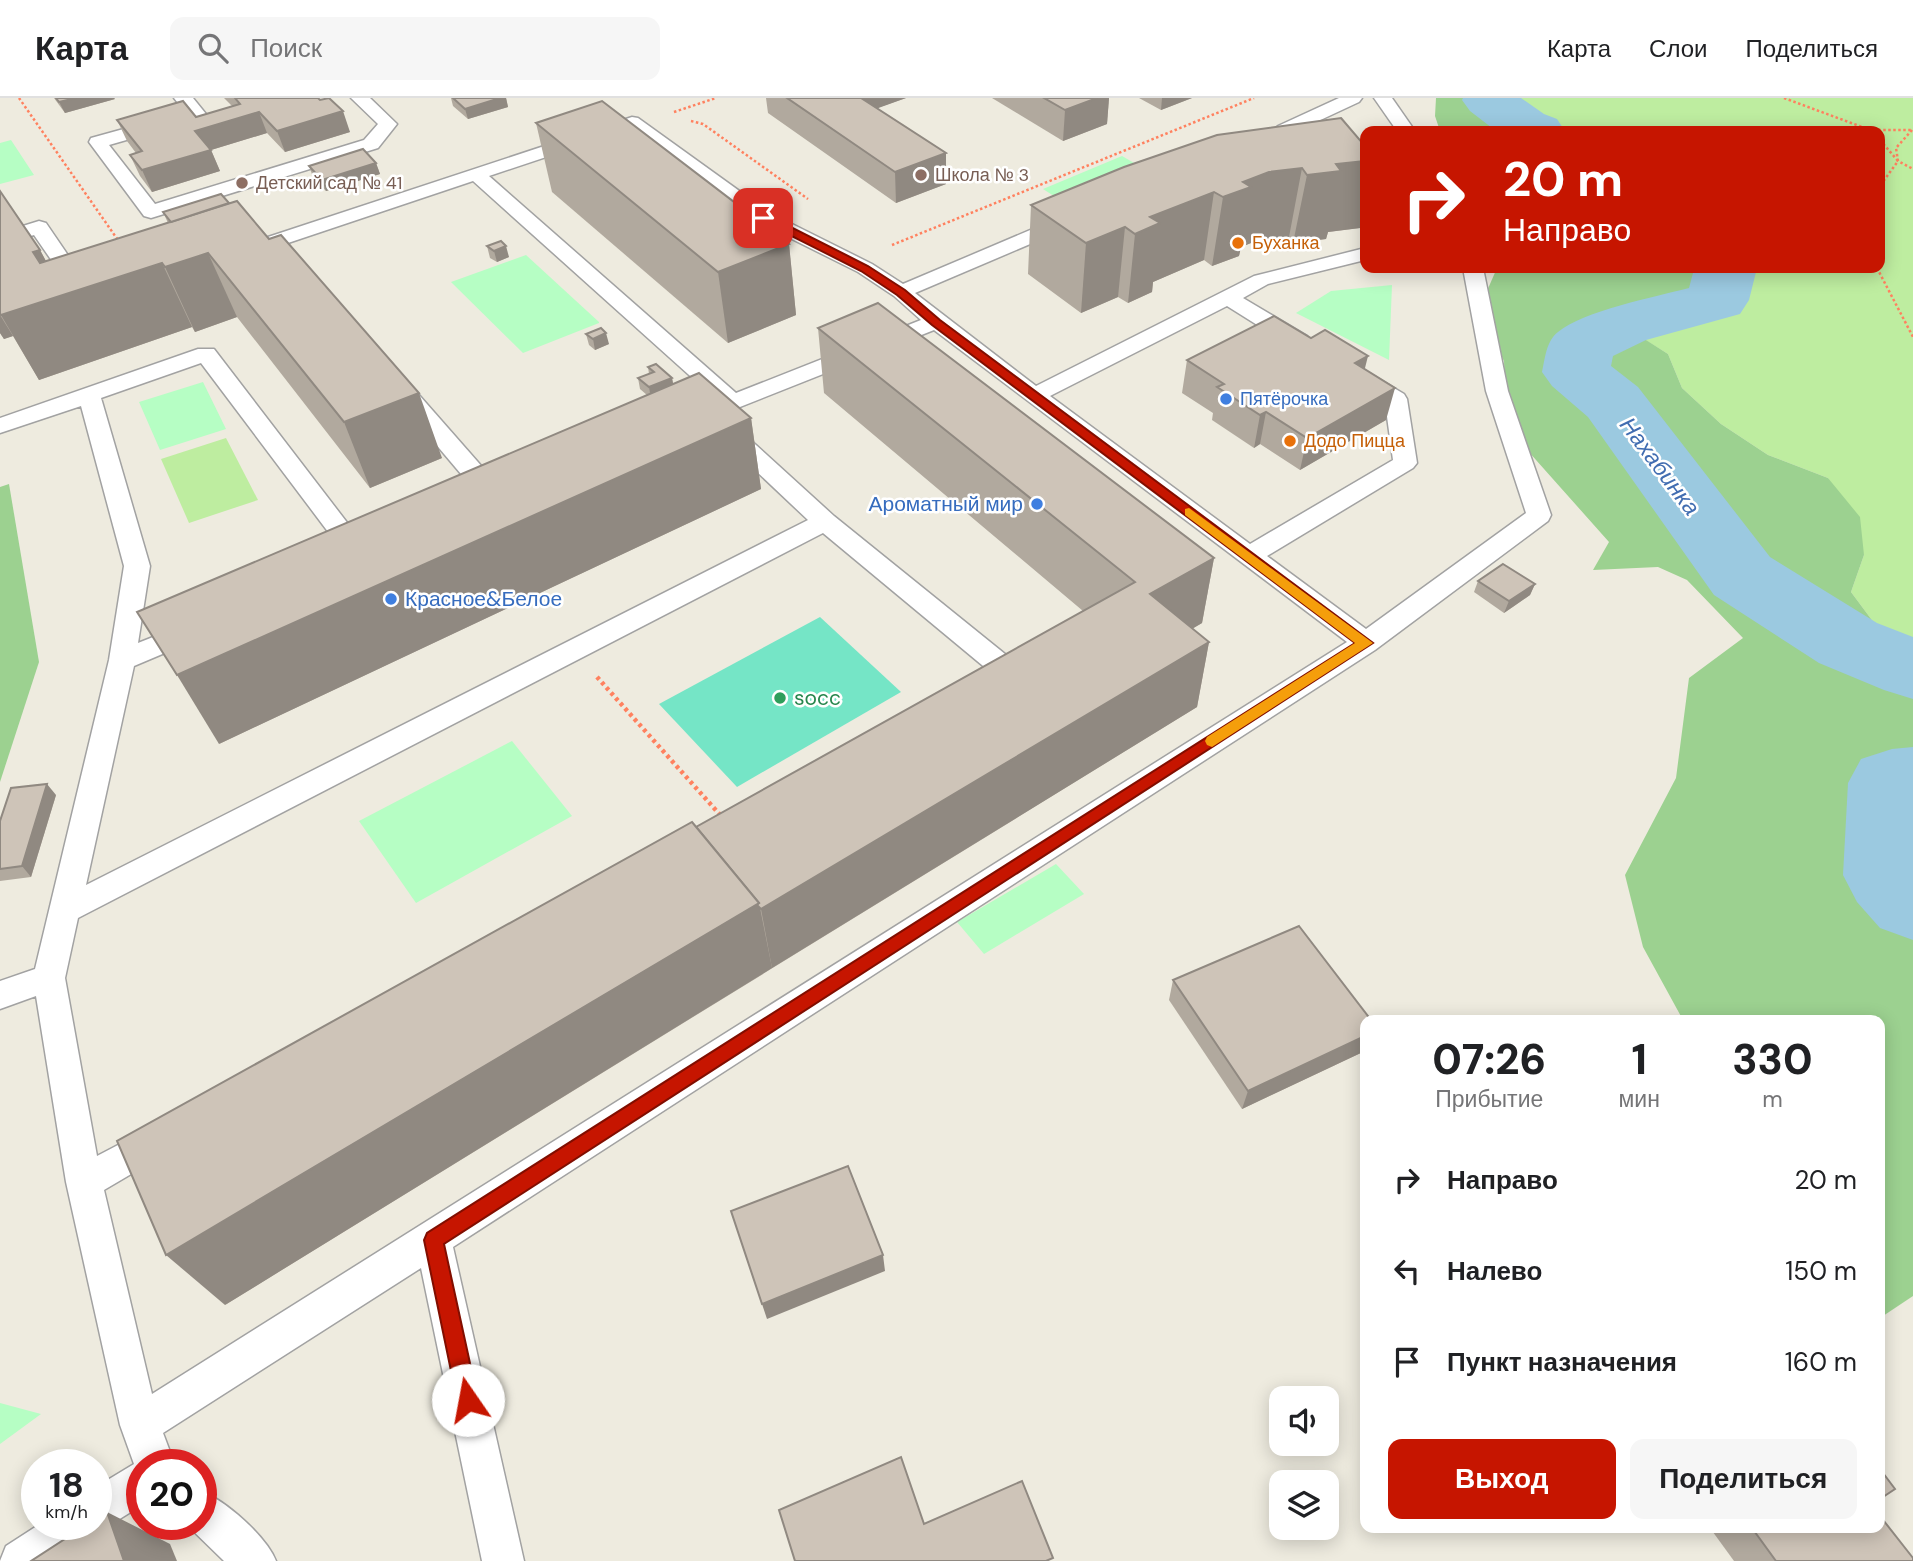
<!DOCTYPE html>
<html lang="ru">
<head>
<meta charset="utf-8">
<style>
  body { margin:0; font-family:"DM Sans",sans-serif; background:#f6f6f6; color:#202124; height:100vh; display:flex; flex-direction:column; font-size:26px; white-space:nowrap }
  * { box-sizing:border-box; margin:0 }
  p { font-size:23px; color:#757577 }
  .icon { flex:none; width:38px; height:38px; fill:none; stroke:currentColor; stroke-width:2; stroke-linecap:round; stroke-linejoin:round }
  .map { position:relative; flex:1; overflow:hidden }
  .sheet { position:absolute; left:1360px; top:917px; width:525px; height:518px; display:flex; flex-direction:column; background:#fff; border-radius:14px; box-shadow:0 4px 18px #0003 }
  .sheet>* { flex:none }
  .hud { position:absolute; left:1360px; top:28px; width:525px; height:147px; border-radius:14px; box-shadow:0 4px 18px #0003; background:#c61500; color:#fff; overflow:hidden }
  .controls { position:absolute; left:1269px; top:1288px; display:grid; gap:14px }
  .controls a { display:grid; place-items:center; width:70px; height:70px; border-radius:14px; background:#fff; box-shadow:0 4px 18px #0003; font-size:35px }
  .speed { position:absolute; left:21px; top:1351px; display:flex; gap:14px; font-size:35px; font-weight:700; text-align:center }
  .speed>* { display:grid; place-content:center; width:91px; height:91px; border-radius:50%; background:#fff; box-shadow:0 4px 18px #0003; line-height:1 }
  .speed small { font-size:18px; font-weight:400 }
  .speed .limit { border:10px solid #d22; background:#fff; color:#111 }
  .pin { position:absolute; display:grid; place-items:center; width:60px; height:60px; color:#fff; margin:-30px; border-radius:14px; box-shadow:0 4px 10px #0006 }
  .me { position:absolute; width:77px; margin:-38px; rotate:348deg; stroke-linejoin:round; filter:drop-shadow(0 0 5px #0008) }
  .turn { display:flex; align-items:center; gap:24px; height:147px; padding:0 28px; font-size:32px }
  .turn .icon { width:91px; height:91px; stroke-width:2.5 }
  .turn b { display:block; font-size:49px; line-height:60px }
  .eta { display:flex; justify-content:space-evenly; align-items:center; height:119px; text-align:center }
  .eta b { font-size:42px; font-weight:800; line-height:49px }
  .cta { display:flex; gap:14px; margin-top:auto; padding:14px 28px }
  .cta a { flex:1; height:80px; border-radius:14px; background:#c61500; color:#fff; font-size:28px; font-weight:800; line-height:80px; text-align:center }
  .cta a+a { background:#f6f6f6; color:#202124 }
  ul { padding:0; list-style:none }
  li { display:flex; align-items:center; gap:21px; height:91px; padding:0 28px }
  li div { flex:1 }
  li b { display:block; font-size:26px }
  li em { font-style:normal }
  header { display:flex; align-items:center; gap:42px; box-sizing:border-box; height:98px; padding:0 35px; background:#fff; border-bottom:2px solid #e0e0e0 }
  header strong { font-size:33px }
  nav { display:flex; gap:38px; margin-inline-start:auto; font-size:24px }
  .search { width:490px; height:63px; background:#f6f6f6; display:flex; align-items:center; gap:18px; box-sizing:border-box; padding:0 24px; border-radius:14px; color:#757577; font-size:26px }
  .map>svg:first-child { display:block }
  .grass { fill:#beeda0 }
  .forest { fill:#9cd190 }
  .park { fill:#b6fec4 }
  .pitch { fill:#75e5c6 }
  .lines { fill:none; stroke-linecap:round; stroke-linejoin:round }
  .river { fill:#9bc9e0; fill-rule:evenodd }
  .lane-casing { stroke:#a2a2a2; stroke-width:3 }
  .path-far1 { stroke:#ff815f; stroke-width:2.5; stroke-dasharray:2.5 2.5; stroke-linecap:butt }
  .path { stroke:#ff815f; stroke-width:4.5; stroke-dasharray:3.5 3.5; stroke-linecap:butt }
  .lane { fill:#fff; fill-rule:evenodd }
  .wall { fill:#b1a99e }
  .shaded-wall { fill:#908981 }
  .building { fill:#cec4b8; stroke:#908981; stroke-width:2 }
  .route { fill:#c61500; stroke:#810e00; stroke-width:2 }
  .slow { fill:#f59e0b }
  .education-dot { fill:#8d6e63; stroke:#fff; stroke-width:2.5 }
  .food-dot { fill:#e8710a; stroke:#fff; stroke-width:2.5 }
  .shop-dot { fill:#3f7fe0; stroke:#fff; stroke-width:2.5 }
  .leisure-dot { fill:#2e9e5b; stroke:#fff; stroke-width:2.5 }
  .labels { text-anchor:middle; stroke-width:5; stroke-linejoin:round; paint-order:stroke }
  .far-education-label { font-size:18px; fill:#785e54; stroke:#fff; text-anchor:start }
  .far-food-label { font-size:18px; fill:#c56008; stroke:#fff; text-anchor:start }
  .far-shop-label { font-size:18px; fill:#366cbe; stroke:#fff; text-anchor:start }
  .shop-label { font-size:21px; fill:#366cbe; stroke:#fff; text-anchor:end }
  .leisure-label { font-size:21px; fill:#27864d; stroke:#fff; text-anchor:start }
  .water-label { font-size:23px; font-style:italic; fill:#416db1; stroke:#fff }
</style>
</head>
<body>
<header>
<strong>Карта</strong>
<div class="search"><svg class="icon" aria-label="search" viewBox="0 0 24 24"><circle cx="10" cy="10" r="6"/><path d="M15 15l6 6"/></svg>Поиск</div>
<nav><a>Карта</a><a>Слои</a><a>Поделиться</a></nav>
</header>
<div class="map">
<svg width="1913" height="1463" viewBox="0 0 1913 1463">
  <rect width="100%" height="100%" fill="#eeebdf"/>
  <g class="grass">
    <path d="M1492 0H1913V556L1886 541 1851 494 1864 457 1828 380 1768 357 1721 326 1682 290 1668 256 1623 228 1717 202 1725 174 1721 170H1880V33H1537L1524 28 1489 2Z"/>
    <path d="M226 340 258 402 189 425 161 361Z"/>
  </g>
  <g class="forest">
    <path d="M1436 0H1492L1490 3 1524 28 1537 33H1440L1435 18Z"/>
    <path d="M1497 170H1721L1725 174 1717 202 1624 228 1668 256 1682 290 1721 326 1768 357 1828 380 1860 419 1864 457 1851 494 1886 541 1913 556V1198L1880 1220V922H1683L1643 849 1625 777 1676 680 1689 580 1743 540 1687 482 1658 469 1593 472 1609 444 1520 344 1505 297 1504 263 1488 232 1483 202Z"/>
    <path d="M9 386 39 564 0 684V389Z"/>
  </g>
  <g class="park">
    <path d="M11 42 34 77 0 86V45Z"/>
    <path d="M1122 58 1148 73 1068 107 1043 91Z"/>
    <path d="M526 157 599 224V225L523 255 451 184Z"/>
    <path d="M1392 187 1389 262 1296 215 1331 193Z"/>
    <path d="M203 284 226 331 160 352 139 304Z"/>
    <path d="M512 643 572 718 416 805 359 723Z"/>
    <path d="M1056 766 1084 796 984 856 957 824Z"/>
    <path d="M0 1305 41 1316 0 1346Z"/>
  </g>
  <path class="pitch" d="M820 519 901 594 737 689 659 606Z"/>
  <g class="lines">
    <g class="river">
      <path d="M1463 0H1521L1544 16 1557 21 1565 33H1496L1470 13 1462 2Z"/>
      <path d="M1690 170H1754L1756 174 1749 202 1740 216 1646 242 1613 258 1611 268 1638 289 1770 459 1877 525 1913 539V601L1884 592 1819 565 1714 497 1588 319 1552 288 1542 274C1545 261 1546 243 1558 234 1583 213 1655 199 1689 190L1693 175Z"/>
      <path d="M1913 649V842L1880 830 1857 804 1843 777 1848 685 1861 661 1892 651Z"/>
    </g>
    <defs>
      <g id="lane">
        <path d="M174 0H193L206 16 203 20 109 47 155 106 364 42 378 26 351 0H370L397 26 378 50 151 120 144 118 89 44 91 40 185 14Z"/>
        <path d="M1339 0H1362L1359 4 1299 32 1365 64V77L1278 36 1275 32 1278 28Z"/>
        <path d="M1374 0H1392L1415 33H1397Z"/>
        <path d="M632 19 638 20 770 115 872 166 903 186 1061 119H1075L1078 123 1075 127 915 195 1036 288 1254 178 1365 150V162L1268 186 1243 200 1307 238 1310 243 1307 248H1291L1227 208 1050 298 1250 446 1393 362 1385 304 1351 284 1348 279 1351 274H1367L1404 296 1407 301 1417 365 1413 370 1267 458 1366 531 1526 415 1486 293 1463 170H1483L1508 293 1551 417 1548 423 1375 552 453 1149 524 1463H482L421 1170 163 1335 175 1367H142V1407L110 1427 95 1433 92 1441 58 1463H0L6 1448 40 1426H96V1389L134 1366 120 1327 66 1084 36 898 0 911V883L35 871 109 562 124 468 81 308 0 335V320L198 251H214L375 461 371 467 362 469 353 467 201 265 101 300 150 468 138 545 196 522 205 524 209 531 205 538 134 568 86 787 808 422 719 338 715 333 719 328H735L834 418 1020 568 1024 575 1020 582 1010 585 1000 582 823 435 78 820 65 880 97 1058 160 1025 172 1030 177 1041 172 1052 104 1092 152 1296 1347 544 934 232 707 322 699 320 696 315 699 310 718 303 473 83 282 147H268L265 143 268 139ZM630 31 756 123 858 174 894 198 921 222 736 295 489 78Z"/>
        <path d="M39 123 46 125 91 191 88 195H74L34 137 0 147V135Z"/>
        <path d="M404 287 412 289 506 396 509 402 506 408 497 410 488 408 396 299 393 294 396 289Z"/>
        <path d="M201 1393C226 1403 266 1438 276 1463H224L187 1427 201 1426Z"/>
      </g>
    </defs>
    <use href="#lane" class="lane-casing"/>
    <g class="path-far1">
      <path d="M19 0 120 145"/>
      <path d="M1784 0 1870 32H1913"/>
      <path d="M674 14 716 0"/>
      <path d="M691 23 703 26 808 101"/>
      <path d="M1912 32 1896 50 1898 63 1913 71"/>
      <path d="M1880 42 1898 63 1880 88"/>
      <path d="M892 147 1254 0"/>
      <path d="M1877 170 1913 239"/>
    </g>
    <path class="path" d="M597 579 722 719"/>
    <use href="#lane" class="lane"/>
  </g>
  <g class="wall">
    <path d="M54 0H114L115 1 65 15Z"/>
    <path d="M224 0H318L350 34 285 54 267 35 211 52 220 73 152 94 140 78 130 57 136 55 127 43 117 22 196 19 232 8Z"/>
    <path d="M451 0H506L508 9 468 21 453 8Z"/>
    <path d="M766 0H906L877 10 946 55V86L896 105 768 15Z"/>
    <path d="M992 0H1109L1107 26 1063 43Z"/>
    <path d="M1139 0H1192L1161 12Z"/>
    <path d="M536 25 789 146 796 217 728 245 552 94Z"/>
    <path d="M1365 48V110L1360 130 1328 134 1326 141 1293 145 1289 139 1256 143 1241 149 1239 158 1212 168 1204 162 1153 184 1152 194 1128 205 1118 199 1081 215 1028 176 1031 107Z"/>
    <path d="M376 65 380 76 326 93 313 79 309 68Z"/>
    <path d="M0 93 40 152 46 163 168 125 163 114 442 360 370 390 237 219 195 234 192 229 39 282 13 238 4 241 0 235Z"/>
    <path d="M487 148 509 159 497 164 490 160Z"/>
    <path d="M818 230 1214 460 1202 525 1192 531 1209 544 1197 609 225 1207 696 729 1083 513 824 295Z"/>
    <path d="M586 236 609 246 595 252 589 247Z"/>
    <path d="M1187 262 1365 271 1386 322 1300 372 1260 346 1254 350 1212 322 1213 315 1182 295Z"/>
    <path d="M648 269 672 280 673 286 751 320 761 391 219 646 647 297 640 291 638 280 649 276Z"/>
    <path d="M1478 483 1535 486 1530 497 1504 515 1474 494Z"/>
    <path d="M56 697 31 779 0 783V723Z"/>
    <path d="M1173 882 1365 922V953L1242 1011 1169 902Z"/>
    <path d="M1710 1430H1880L1913 1463H1734Z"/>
  </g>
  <g class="shaded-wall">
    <path d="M76 0H114L115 1 65 15 59 4Z"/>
    <path d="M500 0H506L508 9 468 21 465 11Z"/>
    <path d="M847 0H906L848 21Z"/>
    <path d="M1097 0H1109L1107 26 1063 43 1065 12Z"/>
    <path d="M1162 0H1192L1161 12Z"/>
    <path d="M343 13 350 34 285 54 277 33Z"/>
    <path d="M259 14 267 35 211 52 220 73 152 94 142 72 195 33Z"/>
    <path d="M946 55V86L896 105 895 74Z"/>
    <path d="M1365 63V110L1360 130 1328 134 1326 141 1293 145 1307 77 1336 66Z"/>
    <path d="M376 65 380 76 326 93 322 82Z"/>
    <path d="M1302 70 1289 139 1256 143 1241 149 1239 158 1212 168 1223 99 1243 84 1269 74Z"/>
    <path d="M1214 94 1204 162 1153 184 1152 194 1128 205 1135 136 1150 119Z"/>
    <path d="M1125 129 1118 199 1081 215 1086 145Z"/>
    <path d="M789 146 796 217 728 245 718 174Z"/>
    <path d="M506 148 509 159 497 164 494 153Z"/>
    <path d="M40 152 64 197 162 165 192 229 39 282 1 217 33 154Z"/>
    <path d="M208 155 237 219 195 234 165 169Z"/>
    <path d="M0 217 13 238 4 241 0 235Z"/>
    <path d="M606 235 609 246 595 252 593 241Z"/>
    <path d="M1368 258 1360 290 1355 265Z"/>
    <path d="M672 280 674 291 651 301 649 289Z"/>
    <path d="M1395 290 1386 322 1300 372 1307 340Z"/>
    <path d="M419 295 442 360 370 390 344 324Z"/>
    <path d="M1266 314 1260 346 1254 350 1260 317Z"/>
    <path d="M751 320 761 391 219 646 177 577Z"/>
    <path d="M1214 460 1202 525 1140 561 1150 496Z"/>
    <path d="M1535 486 1530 497 1504 515 1509 503Z"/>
    <path d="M1209 544 1197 609 772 870 761 811Z"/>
    <path d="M47 686 56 697 31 779 22 768Z"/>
    <path d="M759 805 772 870 225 1207 166 1157Z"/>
    <path d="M1365 938V953L1242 1011 1248 993Z"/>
    <path d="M883 1157 885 1173 767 1221 762 1206Z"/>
    <path d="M107 1414 170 1446 177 1463H124Z"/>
  </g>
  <g class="building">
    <path d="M56 0H76L59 4Z"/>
    <path d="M235 0H318L320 2 329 0 343 13 277 33 259 14 195 33 211 52 142 72 130 57 142 53 117 22 183 3 196 19 240 6Z"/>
    <path d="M453 0H500L465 11Z"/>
    <path d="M787 0H861L946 55 895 74Z"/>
    <path d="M1044 0H1097L1065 12Z"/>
    <path d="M602 3 789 146 718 174 536 25Z"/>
    <path d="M1341 20 1365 48V63L1336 66 1341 73 1307 77 1302 70 1269 74 1243 84 1251 89 1223 99 1214 94 1150 119 1160 125 1135 136 1125 129 1086 145 1031 107 1124 69 1217 37Z"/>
    <path d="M363 51 376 65 322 82 309 68Z"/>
    <path d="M0 93 40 152 33 154 40 165 237 103 269 141 281 137 419 295 344 324 208 155 165 169 162 165 1 217 0 216Z"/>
    <path d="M221 96 229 105 171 124 163 114Z"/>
    <path d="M501 143 506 148 494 153 487 148Z"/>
    <path d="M878 205 1214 460 1150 496 1209 544 761 811 757 807 759 805 696 729 1135 484 818 230Z"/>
    <path d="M1274 218 1311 240 1325 232 1368 258 1355 265 1395 290 1307 340 1266 314 1260 317 1217 289 1224 286 1187 262Z"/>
    <path d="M601 230 606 235 593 241 586 236Z"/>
    <path d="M656 266 672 280 649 289 638 280 654 274 648 269Z"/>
    <path d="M699 275 751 320 177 577 137 514Z"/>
    <path d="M1503 466 1535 486 1509 503 1478 483Z"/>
    <path d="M47 686 22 768 0 771V723L11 690Z"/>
    <path d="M692 724 759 805 166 1157 117 1043Z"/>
    <path d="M1299 828 1371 922H1365V938L1248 993 1173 882Z"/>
    <path d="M848 1068 883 1157 762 1206 731 1113Z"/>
    <path d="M901 1359 924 1426 1022 1383 1053 1460 1046 1463H795L779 1412Z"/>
    <path d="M1880 1371 1895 1391 1880 1401Z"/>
    <path d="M107 1414 124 1463H31L88 1426H96V1421Z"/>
    <path d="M1880 1418 1913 1460V1463H1776L1752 1430H1880Z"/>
  </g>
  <path class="route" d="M760 117H767L868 168 905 192 940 222 1373 545 444 1146 478 1302 475 1310 468 1313 461 1310 457 1302 424 1142 427 1135 1355 545 932 227 897 197 861 173 760 122Z"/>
  <path class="slow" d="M1189 410 1373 545 1212 649 1207 647 1205 643 1207 639 1355 545 1185 417V411Z"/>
  <g class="education-dot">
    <circle cx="921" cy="77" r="7"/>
    <circle cx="242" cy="85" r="7"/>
  </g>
  <g class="food-dot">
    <circle cx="1238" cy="145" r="7"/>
    <circle cx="1290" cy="343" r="7"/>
  </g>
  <g class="shop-dot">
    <circle cx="1226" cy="301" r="7"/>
    <circle cx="1037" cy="406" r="7"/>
    <circle cx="391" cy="501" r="7"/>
  </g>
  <circle class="leisure-dot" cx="780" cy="600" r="7"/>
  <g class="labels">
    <g class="far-education-label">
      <text x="935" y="83">Школа № 3</text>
      <text x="256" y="91">Детский сад № 41</text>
    </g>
    <g class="far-food-label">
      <text x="1252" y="151">Буханка</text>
      <text x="1304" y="349">Додо Пицца</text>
    </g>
    <g class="far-shop-label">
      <text x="1240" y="307">Пятёрочка</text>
    </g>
    <g class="shop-label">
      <text x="1023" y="413">Ароматный мир</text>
      <text x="405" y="508" text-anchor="start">Красное&amp;Белое</text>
    </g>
    <g class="leisure-label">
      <text x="794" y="607">socc</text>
    </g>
    <g class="water-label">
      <text transform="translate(1660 368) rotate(53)" y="8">Нахабинка</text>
    </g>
  </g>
</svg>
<div class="controls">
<a><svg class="icon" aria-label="sound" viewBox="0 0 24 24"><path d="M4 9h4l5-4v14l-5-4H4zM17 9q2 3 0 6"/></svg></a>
<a><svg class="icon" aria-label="layers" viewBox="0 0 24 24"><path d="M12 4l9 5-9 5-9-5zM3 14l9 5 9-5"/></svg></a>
</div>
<div class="speed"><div>18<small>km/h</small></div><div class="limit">20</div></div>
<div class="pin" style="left:763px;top:120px;background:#d93025"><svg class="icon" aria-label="arrive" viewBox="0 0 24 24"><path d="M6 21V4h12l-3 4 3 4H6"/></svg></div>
<svg class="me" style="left:468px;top:1302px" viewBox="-20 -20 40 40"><circle r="19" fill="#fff"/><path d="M0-13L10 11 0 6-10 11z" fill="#c61500"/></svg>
<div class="hud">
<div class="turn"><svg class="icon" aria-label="right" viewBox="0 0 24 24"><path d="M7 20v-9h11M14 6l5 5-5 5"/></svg><div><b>20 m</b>Направо</div></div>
</div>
<section class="sheet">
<div class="eta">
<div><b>07:26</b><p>Прибытие</p></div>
<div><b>1</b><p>мин</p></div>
<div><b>330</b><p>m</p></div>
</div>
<ul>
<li><svg class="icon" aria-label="right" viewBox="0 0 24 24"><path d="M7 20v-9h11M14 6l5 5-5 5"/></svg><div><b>Направо</b></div><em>20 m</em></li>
<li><svg class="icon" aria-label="left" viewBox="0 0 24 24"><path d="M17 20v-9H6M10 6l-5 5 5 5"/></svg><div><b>Налево</b></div><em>150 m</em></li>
<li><svg class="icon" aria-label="arrive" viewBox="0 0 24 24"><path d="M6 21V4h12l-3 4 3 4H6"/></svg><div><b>Пункт назначения</b></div><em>160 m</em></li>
</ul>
<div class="cta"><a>Выход</a><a>Поделиться</a></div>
</section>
</div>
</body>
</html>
